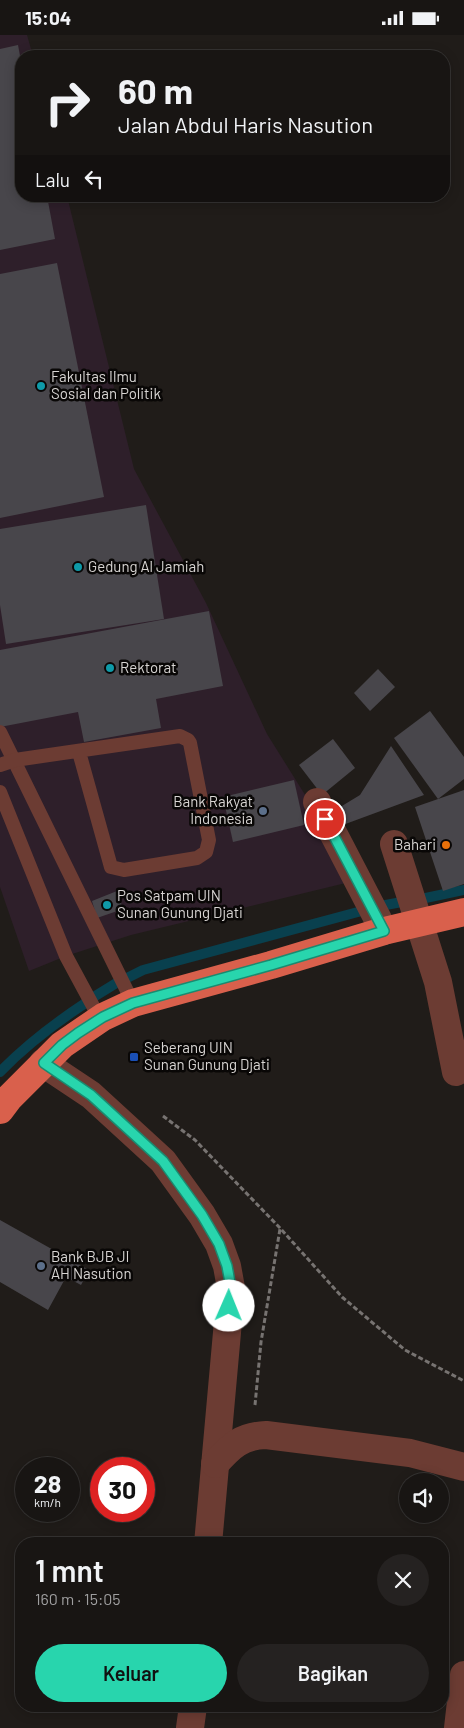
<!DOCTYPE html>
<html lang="id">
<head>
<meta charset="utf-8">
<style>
  body { margin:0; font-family:Barlow,sans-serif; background:#252221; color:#f1f3f6; height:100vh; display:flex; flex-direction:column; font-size:19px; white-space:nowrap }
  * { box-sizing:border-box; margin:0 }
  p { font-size:16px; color:#9f9fa0 }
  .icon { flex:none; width:28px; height:28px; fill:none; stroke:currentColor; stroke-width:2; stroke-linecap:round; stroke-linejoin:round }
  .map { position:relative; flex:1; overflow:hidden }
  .side { position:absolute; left:15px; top:1502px; width:434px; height:175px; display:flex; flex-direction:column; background:#181513; border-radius:20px; box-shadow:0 2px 12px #0003,0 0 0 1px #363433 }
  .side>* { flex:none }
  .guide { position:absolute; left:15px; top:15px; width:435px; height:152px; border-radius:20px; box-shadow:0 2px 12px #0003,0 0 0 1px #363433; background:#181513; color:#f1f3f6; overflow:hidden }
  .controls { position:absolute; left:399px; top:1438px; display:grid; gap:10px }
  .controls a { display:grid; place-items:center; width:50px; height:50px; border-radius:50%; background:#181513; box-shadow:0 2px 12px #0003,0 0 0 1px #363433; font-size:25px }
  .speed { position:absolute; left:15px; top:1422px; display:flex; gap:10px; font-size:25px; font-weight:700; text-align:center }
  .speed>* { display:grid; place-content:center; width:65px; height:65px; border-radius:50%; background:#181513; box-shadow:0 2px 12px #0003,0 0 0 1px #363433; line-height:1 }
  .speed small { font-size:12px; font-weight:400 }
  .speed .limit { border:8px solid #d22; background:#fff; color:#111 }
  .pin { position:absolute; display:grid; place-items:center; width:42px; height:42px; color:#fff; margin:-21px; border:2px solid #fff; border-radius:50%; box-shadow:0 1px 5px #0007 }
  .me { position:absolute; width:55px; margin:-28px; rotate:1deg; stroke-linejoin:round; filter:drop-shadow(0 0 4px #0008) }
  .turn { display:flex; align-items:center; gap:18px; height:105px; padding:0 20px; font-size:22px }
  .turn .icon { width:65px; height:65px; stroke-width:2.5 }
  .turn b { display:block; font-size:35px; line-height:42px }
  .then { display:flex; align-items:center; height:48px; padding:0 20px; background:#0003; gap:10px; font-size:19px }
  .round { display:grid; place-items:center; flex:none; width:52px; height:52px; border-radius:26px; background:#252221 }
  .summary { display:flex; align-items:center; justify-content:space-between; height:85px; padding:0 20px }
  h1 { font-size:30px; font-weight:600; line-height:38px }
  .primary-button { display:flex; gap:10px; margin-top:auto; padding:10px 20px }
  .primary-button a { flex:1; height:58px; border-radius:30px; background:#28d5ad; color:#111; font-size:20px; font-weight:600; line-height:58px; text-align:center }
  .primary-button a+a { background:#252221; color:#f1f3f6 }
  .status { display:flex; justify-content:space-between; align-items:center; height:35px; padding:0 25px; background:#181513; direction:ltr }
  .status svg { height:14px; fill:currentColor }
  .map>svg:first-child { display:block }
  .education { fill:#2e1f2a }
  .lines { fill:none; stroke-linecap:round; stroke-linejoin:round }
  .stream { stroke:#09404e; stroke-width:10 }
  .building { fill:#48464b }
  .path { stroke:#777371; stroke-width:3; stroke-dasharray:5 2.5; stroke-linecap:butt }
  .lane { stroke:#6c3c33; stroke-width:14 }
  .street { stroke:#6c3c33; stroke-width:28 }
  .highway { stroke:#d9604c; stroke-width:28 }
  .route-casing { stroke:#1a8a70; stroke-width:12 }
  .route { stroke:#28d5ad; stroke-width:9 }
  .culture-dot { fill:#0f9aa8; stroke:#090706; stroke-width:2 }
  .service-dot { fill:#5c6f8a; stroke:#090706; stroke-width:2 }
  .food-dot { fill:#e8710a; stroke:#090706; stroke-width:2 }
  .transit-dot { fill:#1a4fb4; stroke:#090706; stroke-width:2 }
  .labels { text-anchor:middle; stroke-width:5; stroke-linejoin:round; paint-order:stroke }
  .poi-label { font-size:15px; fill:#d8d5d3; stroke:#090706; text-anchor:start }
</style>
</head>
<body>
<div class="status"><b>15:04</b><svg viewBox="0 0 49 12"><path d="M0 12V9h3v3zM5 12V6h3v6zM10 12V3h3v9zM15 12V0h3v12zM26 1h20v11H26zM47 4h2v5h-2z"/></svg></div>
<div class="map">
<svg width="464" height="1693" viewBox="0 0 464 1693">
  <rect width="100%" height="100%" fill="#201c19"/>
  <path class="education" d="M0 0H27L33 21H21V161H67L134 434 206 568 267 699 317 779 354 846 131 900 66 921 29 936 0 852Z"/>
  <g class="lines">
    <g class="stream">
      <path d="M416 865 464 855"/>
      <path d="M375 872 407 866"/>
      <path d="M123 945 143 935 369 874"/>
      <path d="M92 963 118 947"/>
      <path d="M0 1037C27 1009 55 988 87 967"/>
    </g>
  </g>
  <g class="building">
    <path d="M18 10 21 26V161H47L55 204 0 215V14Z"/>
    <path d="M57 228 104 462 0 483V239Z"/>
    <path d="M146 470 164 584 6 609 0 570V494Z"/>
    <path d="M209 576 223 651 156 664 161 693 84 707 78 677 0 692V615Z"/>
    <path d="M378 634 395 652 370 676 354 658Z"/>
    <path d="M430 676 464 722V744L438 764 394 703Z"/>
    <path d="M333 704 355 733 322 760 299 730Z"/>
    <path d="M391 711 424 760 340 791 332 777 360 760Z"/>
    <path d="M294 745 304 790 233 807 223 762Z"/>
    <path d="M464 755V849L443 856 415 772Z"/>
    <path d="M117 856 123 874 97 883 92 866Z"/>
    <path d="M0 1185 89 1235 81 1250 66 1242 48 1275 0 1247Z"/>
  </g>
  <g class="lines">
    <g class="path">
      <path d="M163 1081 195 1105 280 1193 342 1262 405 1315 464 1346"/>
      <path d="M255 1370 261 1307 280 1194"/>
    </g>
    <g class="lane">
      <path d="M0 697 133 968"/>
      <path d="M0 730 15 725 180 701 188 705 190 708 209 805 206 817 197 823 124 835 111 832 79 717"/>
      <path d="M0 757 66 921 100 984"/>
    </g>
    <g class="street">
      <path d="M317 767 384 896"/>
      <path d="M394 809 438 947 456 1037"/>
      <path d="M43 1028 91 1060 163 1126 202 1180 219 1209 227 1231 231 1253 208 1509"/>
      <path d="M215 1429C231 1411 241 1401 266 1400L410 1418 464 1432"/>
      <path d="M190 1693 193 1671"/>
      <path d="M458 1693 464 1640"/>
    </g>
    <path class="highway" d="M0 1075 9 1063 62 1010 103 982 133 968 271 930 384 896 464 877"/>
  </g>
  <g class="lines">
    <defs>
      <path id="route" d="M229 1271 231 1253 227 1231 219 1209 202 1180 163 1126 91 1060 44 1028 62 1010 78 998 103 982 133 968 271 930 384 896 325 784"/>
    </defs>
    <use href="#route" class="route-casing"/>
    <use href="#route" class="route"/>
  </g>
  <g class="culture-dot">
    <circle cx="41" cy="351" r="5"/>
    <circle cx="78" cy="532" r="5"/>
    <circle cx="110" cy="633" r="5"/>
    <circle cx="107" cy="870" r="5"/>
  </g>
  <g class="service-dot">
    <circle cx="263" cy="776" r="5"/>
    <circle cx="41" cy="1231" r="5"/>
  </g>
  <circle class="food-dot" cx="446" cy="810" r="5"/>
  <rect class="transit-dot" x="129" y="1017" width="10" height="10" rx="2.5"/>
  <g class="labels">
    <g class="poi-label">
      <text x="51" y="347">Fakultas Ilmu<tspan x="51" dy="17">Sosial dan Politik</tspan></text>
      <text x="88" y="537">Gedung Al Jamiah</text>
      <text x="120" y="638">Rektorat</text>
      <text x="253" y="772" text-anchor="end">Bank Rakyat<tspan x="253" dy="17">Indonesia</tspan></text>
      <text x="436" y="815" text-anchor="end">Bahari</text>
      <text x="117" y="866">Pos Satpam UIN<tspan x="117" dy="17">Sunan Gunung Djati</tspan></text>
      <text x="144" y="1018">Seberang UIN<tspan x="144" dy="17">Sunan Gunung Djati</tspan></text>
      <text x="51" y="1227">Bank BJB Jl<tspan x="51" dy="17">AH Nasution</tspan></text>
    </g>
  </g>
</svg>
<div class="controls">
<a><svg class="icon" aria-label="sound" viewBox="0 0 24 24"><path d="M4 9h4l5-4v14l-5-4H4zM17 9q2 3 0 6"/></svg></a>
</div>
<div class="speed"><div>28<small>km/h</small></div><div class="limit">30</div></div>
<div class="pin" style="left:325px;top:784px;background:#d93025"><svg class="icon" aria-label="arrive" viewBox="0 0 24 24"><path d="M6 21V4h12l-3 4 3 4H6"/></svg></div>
<svg class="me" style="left:229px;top:1271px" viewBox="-20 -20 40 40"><circle r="19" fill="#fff"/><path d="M0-13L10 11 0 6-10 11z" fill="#28d5ad"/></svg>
<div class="guide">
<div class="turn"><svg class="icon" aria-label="right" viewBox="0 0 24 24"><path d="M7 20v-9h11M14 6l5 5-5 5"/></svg><div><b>60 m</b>Jalan Abdul Haris Nasution</div></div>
<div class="then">Lalu<svg class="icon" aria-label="left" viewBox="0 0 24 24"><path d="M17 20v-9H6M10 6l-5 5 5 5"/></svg></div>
</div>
<section class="side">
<div class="summary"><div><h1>1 mnt</h1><p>160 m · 15:05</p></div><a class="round"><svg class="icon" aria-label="close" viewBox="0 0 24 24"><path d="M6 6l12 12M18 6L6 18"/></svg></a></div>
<div class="primary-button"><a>Keluar</a><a>Bagikan</a></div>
</section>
</div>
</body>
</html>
